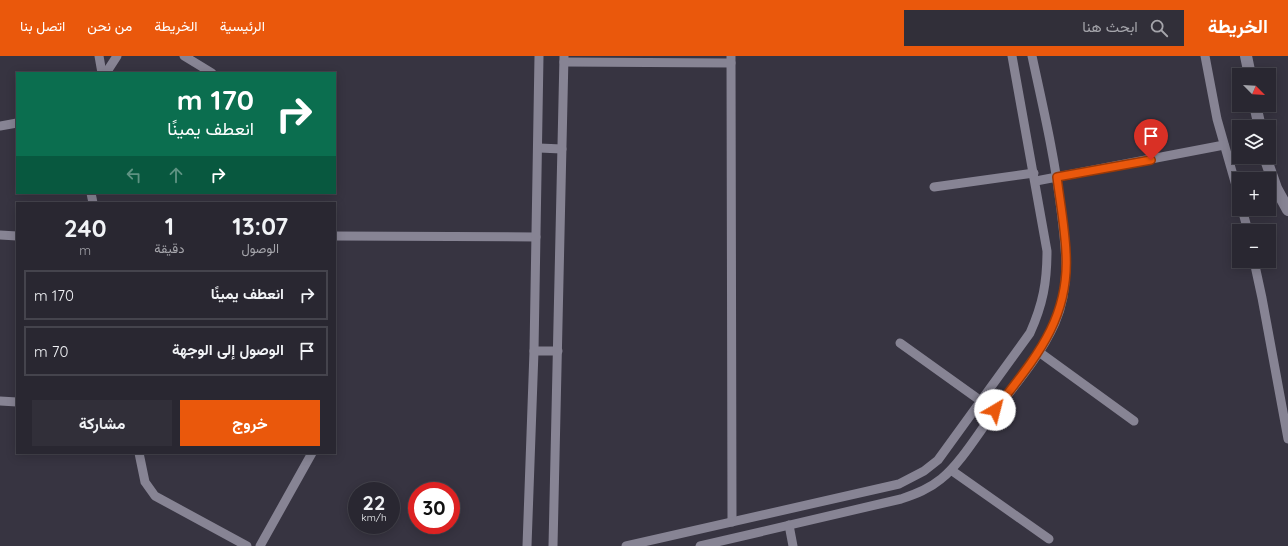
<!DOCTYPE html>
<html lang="ar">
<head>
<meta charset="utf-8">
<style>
  body { margin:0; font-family:Quicksand,Vazirmatn,sans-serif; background:#312f39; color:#f1f3f6; direction:rtl; height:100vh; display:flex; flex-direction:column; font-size:15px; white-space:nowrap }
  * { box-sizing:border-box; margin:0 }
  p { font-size:13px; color:#a5a5ab }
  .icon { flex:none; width:22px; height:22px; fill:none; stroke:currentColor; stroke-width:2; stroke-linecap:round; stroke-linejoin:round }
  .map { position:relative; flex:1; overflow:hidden; direction:ltr }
  .side { position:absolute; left:16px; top:146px; width:320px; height:252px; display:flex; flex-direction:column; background:#292731; border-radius:0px; box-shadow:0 2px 10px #0003,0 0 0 1px #45444d; direction:rtl }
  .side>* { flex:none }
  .top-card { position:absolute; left:16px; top:16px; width:320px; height:122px; border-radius:0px; box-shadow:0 2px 10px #0003,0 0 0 1px #45444d; direction:rtl; background:#0b6e4f; color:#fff; overflow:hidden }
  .needle { width:26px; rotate:114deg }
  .fabs { position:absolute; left:1232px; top:12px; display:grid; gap:8px }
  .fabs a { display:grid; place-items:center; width:44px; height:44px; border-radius:0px; background:#292731; box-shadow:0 2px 10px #0003,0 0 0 1px #45444d; font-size:20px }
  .speed { position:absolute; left:348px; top:426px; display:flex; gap:8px; font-size:20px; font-weight:700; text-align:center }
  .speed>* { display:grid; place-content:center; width:52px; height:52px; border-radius:50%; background:#292731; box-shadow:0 2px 10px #0003,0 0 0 1px #45444d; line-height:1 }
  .speed small { font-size:10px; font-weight:400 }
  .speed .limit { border:6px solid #d22; background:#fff; color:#111 }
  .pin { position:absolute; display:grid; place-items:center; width:34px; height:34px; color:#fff; margin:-41px -17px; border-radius:50% 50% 50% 0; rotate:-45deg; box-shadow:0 0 4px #0007 }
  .pin .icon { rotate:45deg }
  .me { position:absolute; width:44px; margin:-22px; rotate:37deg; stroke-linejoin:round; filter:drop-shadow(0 0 3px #0008) }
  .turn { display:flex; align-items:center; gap:14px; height:84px; padding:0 16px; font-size:18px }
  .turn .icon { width:52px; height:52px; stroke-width:2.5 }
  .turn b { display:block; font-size:28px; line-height:34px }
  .lanes { display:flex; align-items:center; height:38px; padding:0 16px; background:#0003; justify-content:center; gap:20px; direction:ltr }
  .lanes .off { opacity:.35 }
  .eta { display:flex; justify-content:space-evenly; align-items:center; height:68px; text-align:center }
  .eta b { font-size:24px; font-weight:700; line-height:28px }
  .action { display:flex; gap:8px; margin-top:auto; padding:8px 16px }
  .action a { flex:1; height:46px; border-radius:0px; background:#ea580c; color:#fff; font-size:16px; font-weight:700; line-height:46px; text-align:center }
  .action a+a { background:#312f39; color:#f1f3f6 }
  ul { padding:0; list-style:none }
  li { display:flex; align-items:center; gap:12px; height:50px; margin:0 8px 6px; padding:0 8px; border:2px solid #45444d; border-radius:0px }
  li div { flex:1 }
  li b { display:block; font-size:15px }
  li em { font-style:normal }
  header { display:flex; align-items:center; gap:24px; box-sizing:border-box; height:56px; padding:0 20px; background:#ea580c; color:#fff }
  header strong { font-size:19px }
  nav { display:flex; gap:22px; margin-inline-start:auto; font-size:14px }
  .search { width:280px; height:36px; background:#312f39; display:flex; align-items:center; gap:10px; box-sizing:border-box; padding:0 14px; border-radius:0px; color:#a5a5ab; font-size:15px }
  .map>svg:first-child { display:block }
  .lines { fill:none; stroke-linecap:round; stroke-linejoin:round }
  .street { stroke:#878494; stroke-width:9 }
  .secondary { stroke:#878494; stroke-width:12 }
  .route-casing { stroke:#983908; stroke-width:10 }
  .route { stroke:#ea580c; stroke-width:7 }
</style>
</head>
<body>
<header>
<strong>الخريطة</strong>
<div class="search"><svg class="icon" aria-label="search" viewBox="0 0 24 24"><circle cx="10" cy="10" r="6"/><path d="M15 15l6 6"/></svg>ابحث هنا</div>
<nav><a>الرئيسية</a><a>الخريطة</a><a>من نحن</a><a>اتصل بنا</a></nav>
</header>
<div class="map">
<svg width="1288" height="490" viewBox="0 0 1288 490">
  <rect width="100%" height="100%" fill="#373441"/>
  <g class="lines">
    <g class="street">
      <path d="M99 0 102 17"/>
      <path d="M184 0 212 17"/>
      <path d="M731 0 732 466"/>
      <path d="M1205 0 1217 63 1239 140"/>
      <path d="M564 6 731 7"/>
      <path d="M106 17 117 0"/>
      <path d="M0 70 17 67"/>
      <path d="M539 92 562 93"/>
      <path d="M1036 125 1224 89"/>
      <path d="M934 131 1034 117"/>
      <path d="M91 137 93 147"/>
      <path d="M1242 153 1248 175"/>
      <path d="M0 179 17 180"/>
      <path d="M335 180 536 181"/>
      <path d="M1254 205 1262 242 1288 383"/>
      <path d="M900 287 981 345"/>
      <path d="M534 295H558"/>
      <path d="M1039 296 1134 365"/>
      <path d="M0 345 17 346"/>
      <path d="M139 397 145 426 155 440 247 490"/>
      <path d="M951 414 1049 483"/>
      <path d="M789 469 793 490"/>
      <path d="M260 490 312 397"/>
      <path d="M527 490 534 295 539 0"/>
      <path d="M553 490 564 0"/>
      <path d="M626 490 899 428 924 415 938 404 1030 277C1043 248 1047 226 1047 195L1012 0"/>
      <path d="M700 490 901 443C916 438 929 433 941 423 959 409 978 378 992 359 1014 330 1040 301 1055 267 1071 230 1066 193 1061 154 1055 102 1043 51 1032 0"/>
    </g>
    <g class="secondary">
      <path d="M1246 0 1250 19"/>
      <path d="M1255 49 1260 71"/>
      <path d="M1265 101 1276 132 1288 154"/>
    </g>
  </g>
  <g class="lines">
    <defs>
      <path id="route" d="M995 354C1033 304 1070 265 1066 197 1065 172 1060 146 1057 121L1151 104"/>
    </defs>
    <use href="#route" class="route-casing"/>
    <use href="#route" class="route"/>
  </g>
</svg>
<div class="fabs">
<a><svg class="needle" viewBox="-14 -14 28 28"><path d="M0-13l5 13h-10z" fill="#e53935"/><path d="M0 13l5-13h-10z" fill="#a5a5ab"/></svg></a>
<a><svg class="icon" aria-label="layers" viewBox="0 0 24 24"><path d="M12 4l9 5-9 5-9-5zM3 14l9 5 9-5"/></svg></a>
<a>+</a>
<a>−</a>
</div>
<div class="speed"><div>22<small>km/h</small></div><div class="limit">30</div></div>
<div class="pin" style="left:1151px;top:104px;background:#d93025"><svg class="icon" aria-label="arrive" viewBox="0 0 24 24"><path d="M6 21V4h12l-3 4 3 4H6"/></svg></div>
<svg class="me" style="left:995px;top:354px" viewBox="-20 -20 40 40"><circle r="19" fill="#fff"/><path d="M0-13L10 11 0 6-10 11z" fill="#ea580c"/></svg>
<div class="top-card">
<div class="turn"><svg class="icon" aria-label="right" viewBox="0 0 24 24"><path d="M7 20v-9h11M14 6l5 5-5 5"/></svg><div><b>170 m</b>انعطف يمينًا</div></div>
<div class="lanes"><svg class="icon off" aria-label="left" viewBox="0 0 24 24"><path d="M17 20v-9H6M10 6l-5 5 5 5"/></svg><svg class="icon off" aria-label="ahead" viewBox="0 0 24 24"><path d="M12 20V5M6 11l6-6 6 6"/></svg><svg class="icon" aria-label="right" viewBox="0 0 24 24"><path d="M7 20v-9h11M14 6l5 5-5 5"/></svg></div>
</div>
<section class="side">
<div class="eta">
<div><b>13:07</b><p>الوصول</p></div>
<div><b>1</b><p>دقيقة</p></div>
<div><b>240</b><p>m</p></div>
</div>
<ul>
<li><svg class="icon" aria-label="right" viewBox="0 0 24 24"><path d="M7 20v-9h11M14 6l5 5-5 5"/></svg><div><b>انعطف يمينًا</b></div><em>170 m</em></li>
<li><svg class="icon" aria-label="arrive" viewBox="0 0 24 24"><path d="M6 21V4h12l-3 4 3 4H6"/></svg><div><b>الوصول إلى الوجهة</b></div><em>70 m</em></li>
</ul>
<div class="action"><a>خروج</a><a>مشاركة</a></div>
</section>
</div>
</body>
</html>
